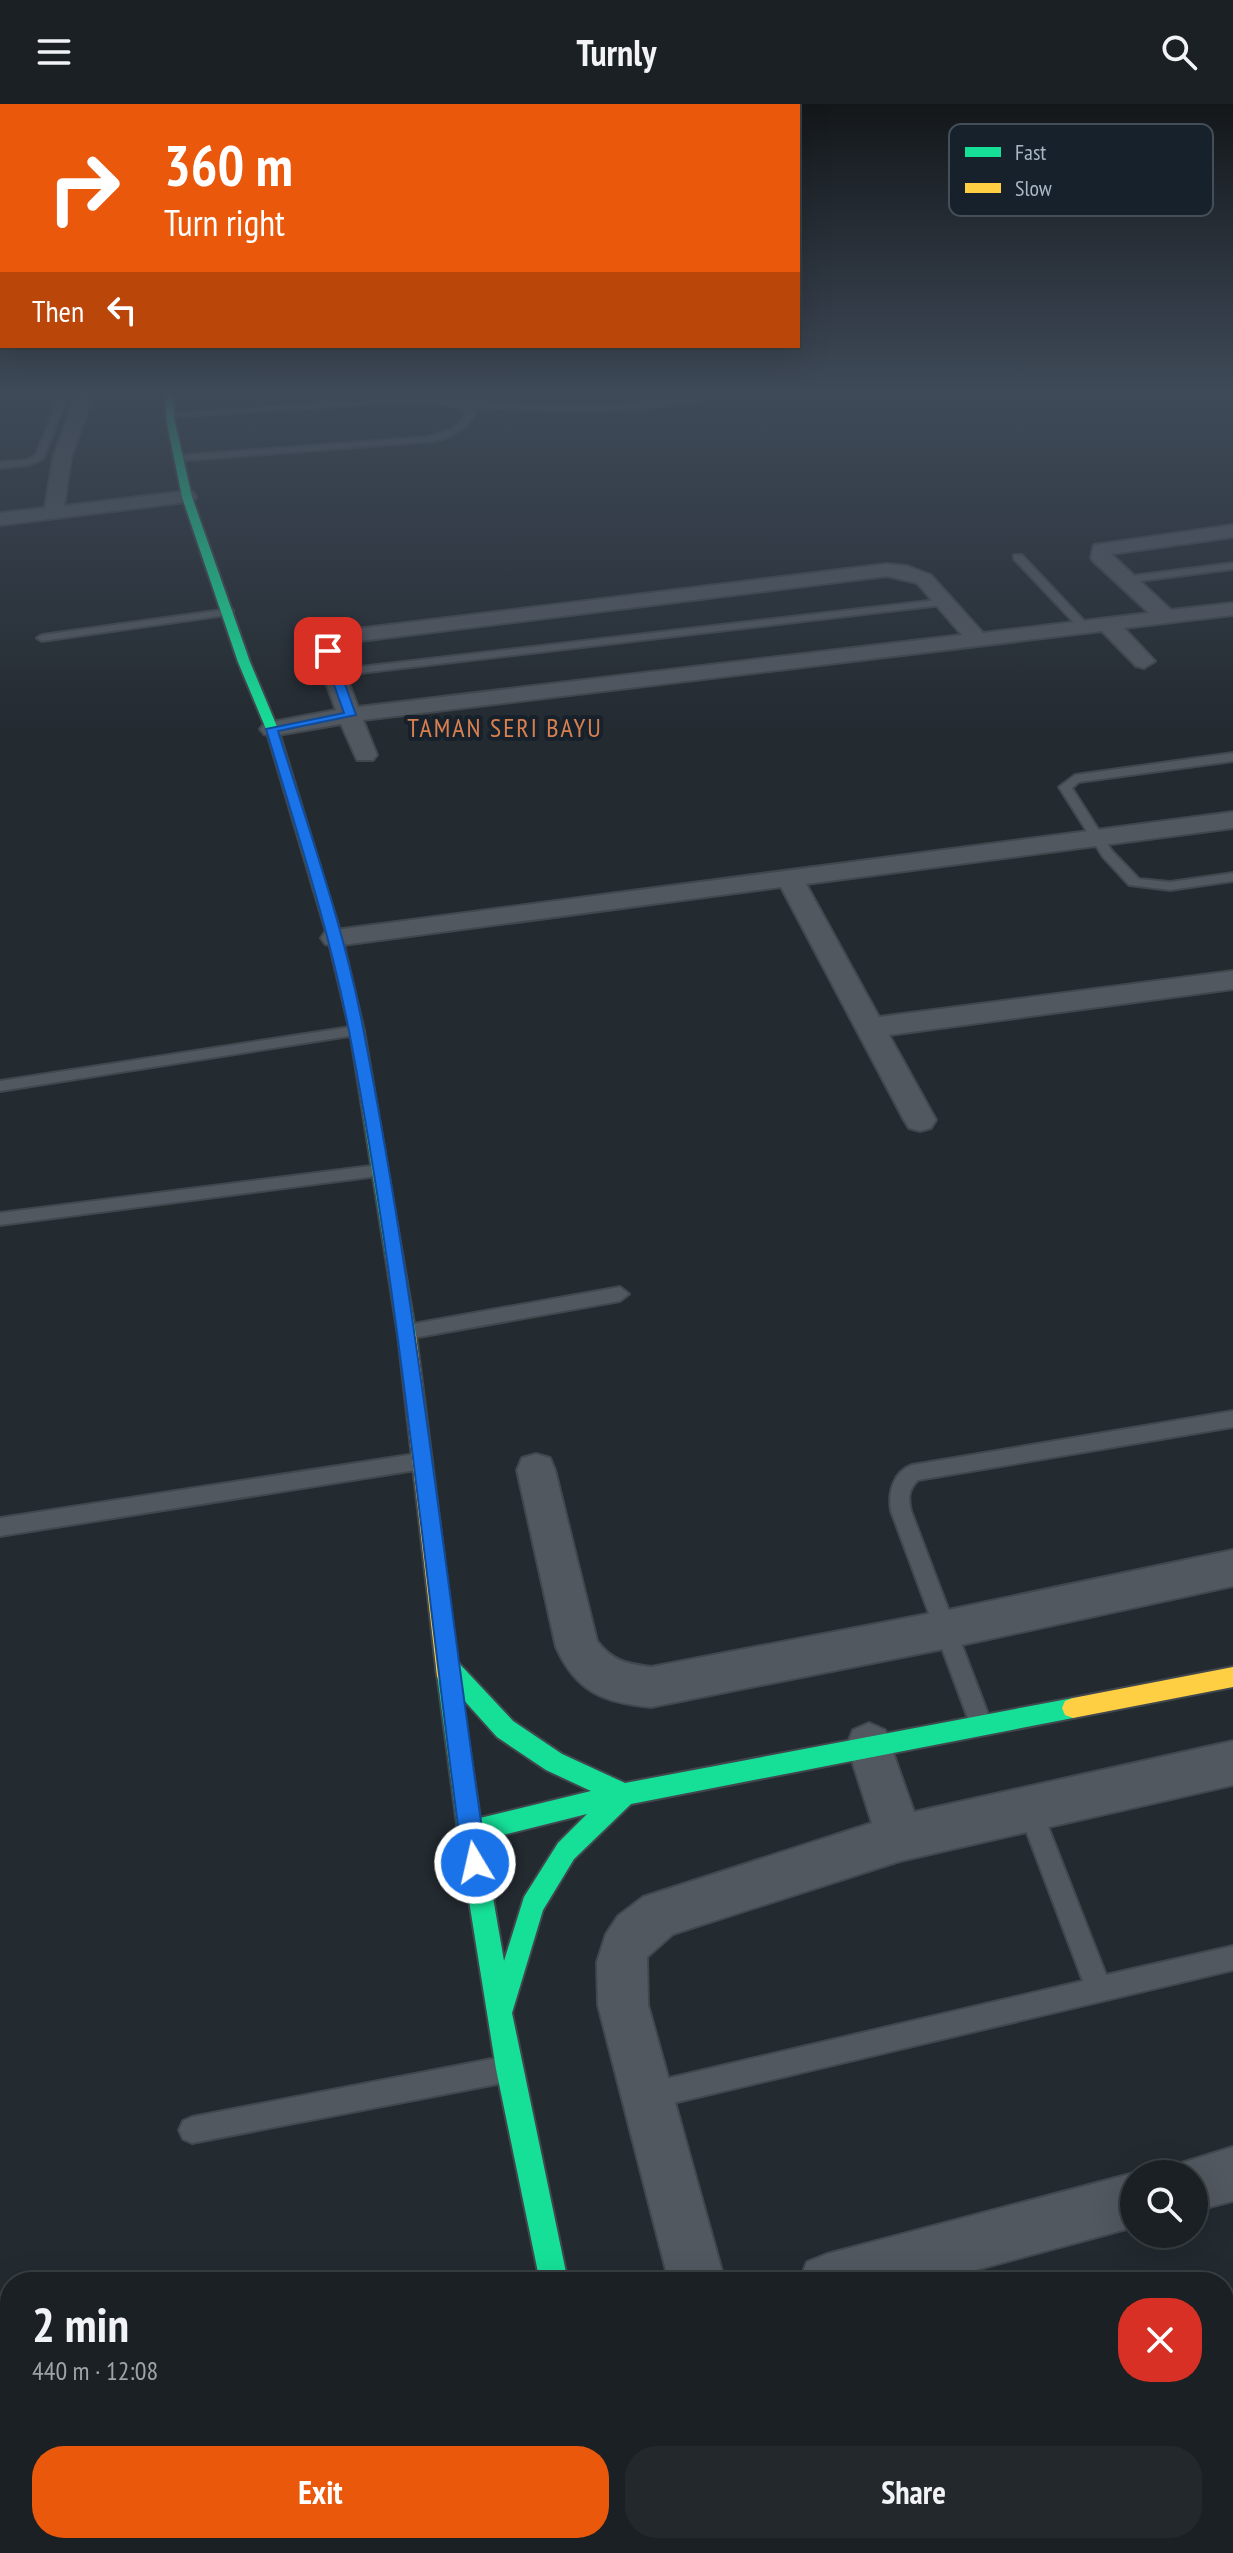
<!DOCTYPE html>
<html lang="en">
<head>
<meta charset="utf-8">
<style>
  body { margin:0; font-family:"PT Sans Narrow",sans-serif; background:#23282c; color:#f1f3f6; height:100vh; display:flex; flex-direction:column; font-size:30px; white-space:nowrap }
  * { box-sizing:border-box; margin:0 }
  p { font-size:26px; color:#9fa3a6 }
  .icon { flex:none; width:44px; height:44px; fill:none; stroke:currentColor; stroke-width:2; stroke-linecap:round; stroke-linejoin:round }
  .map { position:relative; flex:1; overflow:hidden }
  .panel { position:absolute; left:0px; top:2168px; width:1234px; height:282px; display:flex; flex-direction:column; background:#1a2024; border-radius:32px 32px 0 0; box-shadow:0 8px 32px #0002,0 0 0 2px #383e41 }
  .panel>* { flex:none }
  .top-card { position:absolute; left:0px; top:0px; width:800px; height:244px; box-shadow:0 8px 32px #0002,0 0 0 2px #383e41; background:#ea580c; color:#fff; overflow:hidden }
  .tools { position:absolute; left:1120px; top:2056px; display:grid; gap:16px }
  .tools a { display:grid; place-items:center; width:88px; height:88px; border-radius:50%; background:#1a2024; box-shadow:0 8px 32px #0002,0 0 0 2px #383e41; font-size:40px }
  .pin { position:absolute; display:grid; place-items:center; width:68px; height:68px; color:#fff; margin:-34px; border-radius:16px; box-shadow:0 4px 12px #0006 }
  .me { position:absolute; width:88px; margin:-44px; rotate:351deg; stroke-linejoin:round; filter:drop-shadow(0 0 6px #0008) }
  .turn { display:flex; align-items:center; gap:28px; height:168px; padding:0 32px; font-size:36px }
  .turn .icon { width:104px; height:104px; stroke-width:2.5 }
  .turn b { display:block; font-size:56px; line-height:68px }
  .then { display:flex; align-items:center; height:76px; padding:0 32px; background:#0003; gap:16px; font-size:30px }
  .round { display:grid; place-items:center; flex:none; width:84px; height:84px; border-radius:32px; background:#23282c }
  .headline { display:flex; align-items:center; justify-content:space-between; height:136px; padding:0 32px }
  h1 { font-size:48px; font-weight:600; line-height:60px }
  .button { display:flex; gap:16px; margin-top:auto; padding:16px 32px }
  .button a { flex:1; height:92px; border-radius:32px; background:#ea580c; color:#fff; font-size:32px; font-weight:600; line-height:92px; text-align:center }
  .button a+a { background:#23282c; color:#f1f3f6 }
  header { display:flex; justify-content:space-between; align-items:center; height:104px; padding:0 32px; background:#1a2024; font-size:36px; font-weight:600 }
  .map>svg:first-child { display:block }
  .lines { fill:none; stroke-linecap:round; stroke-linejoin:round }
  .lane-casing { stroke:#40474d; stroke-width:4 }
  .street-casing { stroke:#40474d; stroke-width:4 }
  .fast-casing { stroke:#40474d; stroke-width:4 }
  .slow-casing { stroke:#40474d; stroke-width:4 }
  .lane { fill:#525860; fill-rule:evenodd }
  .street { fill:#525860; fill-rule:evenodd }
  .fast { fill:#16e098; fill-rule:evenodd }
  .slow { fill:#ffcf43; fill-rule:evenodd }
  .route { fill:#1a73e8; stroke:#114b97; stroke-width:2 }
  .labels { text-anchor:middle; stroke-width:8; stroke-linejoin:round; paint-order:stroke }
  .far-neighbourhood-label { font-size:26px; letter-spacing:2px; fill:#d98050; stroke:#17212b }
  .key { fill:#17212b; stroke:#434e59; stroke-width:2 }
  .key-label { font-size:22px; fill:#aab7c4 }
</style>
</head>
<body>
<header><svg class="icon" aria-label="menu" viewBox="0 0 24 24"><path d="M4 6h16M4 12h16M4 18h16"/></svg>Turnly<svg class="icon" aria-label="search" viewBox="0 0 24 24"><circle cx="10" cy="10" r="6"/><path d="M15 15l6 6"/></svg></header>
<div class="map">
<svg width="1233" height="2449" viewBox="0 0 1233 2449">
  <rect width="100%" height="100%" fill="#232a30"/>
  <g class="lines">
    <defs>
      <g id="lane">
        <path d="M61 287H69L43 355 29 361 0 364V358L27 356 36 351Z"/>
        <path d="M718 287H730C713 296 689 298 670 301 600 310 533 307 463 302L476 308C466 325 454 332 435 337L177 357 174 352 427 333 453 325 467 309 451 301 406 298 169 313 165 310 406 294 548 302H616Z"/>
        <path d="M1014 451H1022L1088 521V525H1080L1014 455Z"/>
        <path d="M1233 459V465L1124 479 1119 476 1124 473Z"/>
        <path d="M946 495 950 496V500L334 572 328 569 334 566Z"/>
        <path d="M229 505 233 506V510L42 537 37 534 42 531Z"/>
        <path d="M1233 649V657L1079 678 1072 684 1112 747 1139 775 1170 778 1233 769V777L1170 786 1129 781 1103 753 1059 683 1075 671Z"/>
        <path d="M357 922 364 927 362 930 0 987V977Z"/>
        <path d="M379 1061 387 1067 385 1071 0 1121V1109Z"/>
        <path d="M620 1183 629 1190 620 1197 407 1235 401 1233 398 1228 401 1223 407 1221Z"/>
        <path d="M1233 1307V1323L918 1376C908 1386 908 1394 911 1407L991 1618 988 1625 980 1629 972 1625 891 1407C888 1389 893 1368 912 1361Z"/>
        <path d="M422 1349 429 1351 432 1357 429 1363 422 1365 0 1432V1414Z"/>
        <path d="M1030 1694 1038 1697 1106 1871 1233 1842V1866L648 2005 639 2001 635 1992 639 1983 648 1979 1083 1877 1018 1705 1022 1697Z"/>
        <path d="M502 1953 511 1957 515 1966 511 1975 502 1979 192 2039 183 2035 179 2026 183 2017 192 2013Z"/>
        <path d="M1233 2326V2356L1224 2358V2328Z"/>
        <path d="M798 2440H863L860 2449H795Z"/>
      </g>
      <g id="street">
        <path d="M78 287H94L71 354 64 402 187 387 194 389 196 393 194 397 0 421V409L45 404 53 354Z"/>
        <path d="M1233 421V433L1111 450 1171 506 1233 499V511L1124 524 1155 557 1144 564 1136 562 1102 527 363 616 377 651 373 656H357L341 620 272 632 264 630 260 625 264 620 272 618 336 606 317 554 324 535 356 525 887 460 907 462 931 471 983 529 1149 509 1094 458 1091 454 1094 441ZM887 472 917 479 962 531 358 603 339 554 342 544 360 537Z"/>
        <path d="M1233 708V724L806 780 879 913 1233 867V885L889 931 936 1016 931 1024 920 1027 909 1024 904 1016 781 783 335 842 325 840 321 834 325 828 335 826Z"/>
        <path d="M536 1350 550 1354 555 1366 597 1537C612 1557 627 1560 651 1563L943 1507 1233 1446V1482L943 1545 651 1603C604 1599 576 1588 556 1543L517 1366 522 1354Z"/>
        <path d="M869 1619 885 1626 914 1708 1233 1637V1681L900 1757 673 1830 647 1853 648 1901 725 2178H669L598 1901 597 1858 606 1830 618 1812 643 1793 872 1719 847 1641 853 1626Z"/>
        <path d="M1233 2043V2097L1194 2107V2070H1171L1175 2061Z"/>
        <path d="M1134 2069 1137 2070H1134V2123L931 2178H799L807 2158 827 2150Z"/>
        <path d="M744 2440H806L809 2449H747Z"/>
      </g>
      <g id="fast">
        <path d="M166 287H174V314L192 393 250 558 278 625 342 834 364 927 416 1231 413 1236H401L398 1231 350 927 328 834 266 625 238 558 182 393 166 314Z"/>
        <path d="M447 1552 455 1555 513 1617 562 1650 625 1679 1073 1594 1081 1597 1084 1604 1081 1611 1073 1614 631 1700 574 1755 543 1806 512 1909 568 2178H540L496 1965 458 1728 436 1562 439 1555ZM462 1594 497 1633 546 1666 591 1687 480 1714ZM587 1710 558 1739 524 1793 504 1857 483 1736Z"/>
        <path d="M596 2440H626L628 2449H598Z"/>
      </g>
      <g id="slow">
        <path d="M407 1224 413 1226 416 1231 459 1572 456 1579 448 1582 440 1579 437 1572 398 1231 401 1226Z"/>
        <path d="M1233 1563V1583L1073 1614 1065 1611 1062 1604 1065 1597 1073 1594Z"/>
      </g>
    </defs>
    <use href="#lane" class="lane-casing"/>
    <use href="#street" class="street-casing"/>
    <use href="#fast" class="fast-casing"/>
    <use href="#slow" class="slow-casing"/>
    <use href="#lane" class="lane"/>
    <use href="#street" class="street"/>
    <use href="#fast" class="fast"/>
    <use href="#slow" class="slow"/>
  </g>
  <linearGradient id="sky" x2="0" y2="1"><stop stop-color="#13171a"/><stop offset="0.46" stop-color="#3f4a59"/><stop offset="1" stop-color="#3f4a59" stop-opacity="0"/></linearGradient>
  <rect width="1233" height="629" fill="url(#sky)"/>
  <path class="route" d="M328 543 333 547 356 611 278 627C309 727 345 826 364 929 418 1204 446 1482 487 1759L484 1768 475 1771 467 1768 463 1759C425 1482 402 1202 349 927 329 825 296 725 266 625L344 609 322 547Z"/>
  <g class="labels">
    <g class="far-neighbourhood-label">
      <text x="505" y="633">TAMAN SERI BAYU</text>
    </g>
  </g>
  <rect x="949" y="20" width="264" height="92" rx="12" class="key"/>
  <rect x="965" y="43" width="36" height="10" fill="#16e098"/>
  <rect x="965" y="79" width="36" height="10" fill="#ffcf43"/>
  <g class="key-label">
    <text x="1015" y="56">Fast</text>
    <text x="1015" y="92">Slow</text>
  </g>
</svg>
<div class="tools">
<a><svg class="icon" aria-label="search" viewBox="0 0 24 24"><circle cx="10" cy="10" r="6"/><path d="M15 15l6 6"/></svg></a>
</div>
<div class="pin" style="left:328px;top:547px;background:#d93025"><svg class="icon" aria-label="arrive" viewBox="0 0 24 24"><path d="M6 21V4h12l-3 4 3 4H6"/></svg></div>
<svg class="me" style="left:475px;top:1759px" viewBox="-20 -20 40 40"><circle r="17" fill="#1a73e8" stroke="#fff" stroke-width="3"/><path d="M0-11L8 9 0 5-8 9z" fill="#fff"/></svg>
<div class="top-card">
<div class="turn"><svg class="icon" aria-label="right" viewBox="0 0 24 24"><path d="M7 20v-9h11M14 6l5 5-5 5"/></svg><div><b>360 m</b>Turn right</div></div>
<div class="then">Then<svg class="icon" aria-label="left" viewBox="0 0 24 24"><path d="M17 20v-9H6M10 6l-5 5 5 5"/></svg></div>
</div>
<section class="panel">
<div class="headline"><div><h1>2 min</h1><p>440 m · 12:08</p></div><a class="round" style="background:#d93025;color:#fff"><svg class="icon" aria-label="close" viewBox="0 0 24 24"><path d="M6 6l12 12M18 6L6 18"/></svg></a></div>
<div class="button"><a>Exit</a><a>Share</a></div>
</section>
</div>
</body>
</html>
